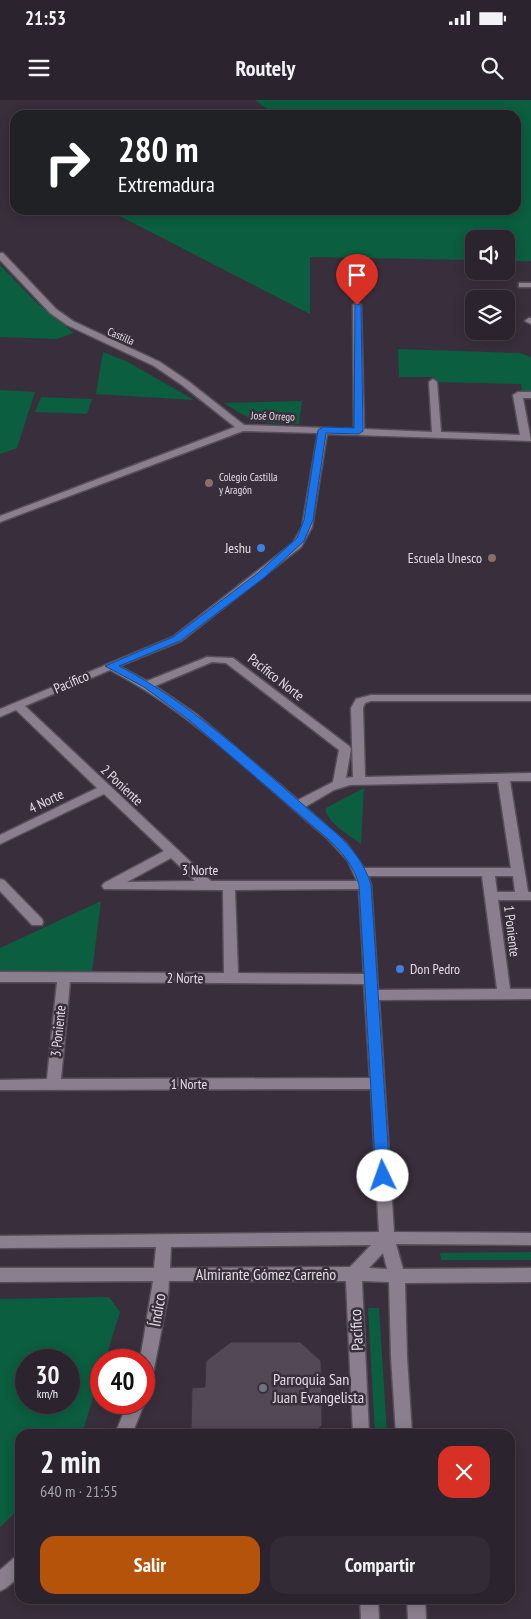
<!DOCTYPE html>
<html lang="es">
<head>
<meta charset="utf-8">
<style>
  body { margin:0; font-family:"PT Sans Narrow",sans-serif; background:#332b35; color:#f1f3f6; height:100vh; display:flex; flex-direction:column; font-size:19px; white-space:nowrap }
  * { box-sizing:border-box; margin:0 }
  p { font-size:16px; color:#a6a4aa }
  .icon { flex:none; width:28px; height:28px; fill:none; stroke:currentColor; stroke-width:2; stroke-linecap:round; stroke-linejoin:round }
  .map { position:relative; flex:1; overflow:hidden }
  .panel { position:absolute; left:15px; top:1329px; width:500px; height:175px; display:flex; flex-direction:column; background:#2b232d; border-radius:15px; box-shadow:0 2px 12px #0003,0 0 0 1px #474049 }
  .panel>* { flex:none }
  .banner { position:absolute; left:10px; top:10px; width:511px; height:105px; border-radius:15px; box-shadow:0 2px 12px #0003,0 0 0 1px #474049; background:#202124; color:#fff; overflow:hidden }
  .controls { position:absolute; left:465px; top:130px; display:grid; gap:10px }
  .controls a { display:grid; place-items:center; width:50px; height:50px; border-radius:10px; background:#2b232d; box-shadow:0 2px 12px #0003,0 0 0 1px #474049; font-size:25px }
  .speed { position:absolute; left:15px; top:1249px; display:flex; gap:10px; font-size:25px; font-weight:700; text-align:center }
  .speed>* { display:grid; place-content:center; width:65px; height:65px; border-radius:50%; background:#2b232d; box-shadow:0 2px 12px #0003,0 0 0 1px #474049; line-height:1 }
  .speed small { font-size:12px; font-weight:400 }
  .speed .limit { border:8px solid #d22; background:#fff; color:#111 }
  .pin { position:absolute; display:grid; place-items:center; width:42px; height:42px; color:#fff; margin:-51px -21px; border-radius:50% 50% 50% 0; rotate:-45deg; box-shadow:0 0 5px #0007 }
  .pin .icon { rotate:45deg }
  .me { position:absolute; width:55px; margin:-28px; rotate:357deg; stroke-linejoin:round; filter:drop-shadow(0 0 4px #0008) }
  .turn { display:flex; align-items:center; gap:18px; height:105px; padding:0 25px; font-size:22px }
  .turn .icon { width:65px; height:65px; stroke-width:2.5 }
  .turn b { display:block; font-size:35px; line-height:42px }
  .round { display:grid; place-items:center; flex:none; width:52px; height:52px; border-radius:15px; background:#332b35 }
  .summary { display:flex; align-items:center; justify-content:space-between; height:85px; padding:0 25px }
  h1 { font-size:30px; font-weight:700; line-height:38px }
  .button { display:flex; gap:10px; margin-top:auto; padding:10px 25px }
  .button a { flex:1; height:58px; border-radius:15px; background:#b45309; color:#fff; font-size:20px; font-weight:700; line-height:58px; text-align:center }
  .button a+a { background:#332b35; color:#f1f3f6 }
  .status { display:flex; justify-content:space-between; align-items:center; height:35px; padding:0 25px; background:#2b232d; direction:ltr }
  .status svg { height:14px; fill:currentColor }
  header { display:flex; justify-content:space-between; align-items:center; height:65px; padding:0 25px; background:#2b232d; font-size:22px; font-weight:700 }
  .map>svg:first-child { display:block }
  .green { fill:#0b5e3f; fill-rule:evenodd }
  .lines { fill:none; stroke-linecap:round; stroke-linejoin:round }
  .minor-casing { stroke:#564e59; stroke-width:3 }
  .minor { fill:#8b7f8f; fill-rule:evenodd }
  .shaded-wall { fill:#3a333c }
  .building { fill:#534956; stroke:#3a333c }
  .route { fill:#1a73e8; stroke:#114b97 }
  .education-dot { fill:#8d6e63; stroke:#392f3c; stroke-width:2 }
  .shop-dot { fill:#3f7fe0; stroke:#392f3c; stroke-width:2 }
  .worship-dot { fill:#6b7280; stroke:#392f3c; stroke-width:2 }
  .labels { text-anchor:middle; stroke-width:5; stroke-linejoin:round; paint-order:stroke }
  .far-street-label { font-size:11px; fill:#e2dce4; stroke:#392f3c }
  .far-poi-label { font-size:11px; fill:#e2dce4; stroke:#392f3c; text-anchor:start }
  .poi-label { font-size:14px; fill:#e2dce4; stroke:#392f3c; text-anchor:end }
  .street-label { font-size:14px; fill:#e2dce4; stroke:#392f3c }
  .near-street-label { font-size:16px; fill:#e2dce4; stroke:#392f3c }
  .near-poi-label { font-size:16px; fill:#e2dce4; stroke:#392f3c; text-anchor:start }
</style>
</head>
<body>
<div class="status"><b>21:53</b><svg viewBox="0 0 49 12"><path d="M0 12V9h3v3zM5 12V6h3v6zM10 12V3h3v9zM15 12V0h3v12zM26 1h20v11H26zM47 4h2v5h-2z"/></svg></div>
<header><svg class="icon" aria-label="menu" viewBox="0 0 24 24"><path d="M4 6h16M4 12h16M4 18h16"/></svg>Routely<svg class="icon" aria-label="search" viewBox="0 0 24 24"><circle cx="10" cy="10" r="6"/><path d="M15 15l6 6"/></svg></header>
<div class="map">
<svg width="531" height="1519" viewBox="0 0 531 1519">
  <rect width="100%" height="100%" fill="#392f3c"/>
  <g class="green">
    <path d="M255 0H531V161H506V139H474V160L310 157V214L108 110H516V15H275Z"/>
    <path d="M0 165 38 204 74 233 57 239 0 237Z"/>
    <path d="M398 249 519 253 531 257V292H522L521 284 435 282 434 277H399Z"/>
    <path d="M103 252 128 262 194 300 96 294Z"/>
    <path d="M0 290 35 292 17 348 0 354Z"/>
    <path d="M41 297 92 299 87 314 35 312Z"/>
    <path d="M302 301 299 324C262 323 255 324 224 303Z"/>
    <path d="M364 688 361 744C351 736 323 720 326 708Z"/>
    <path d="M101 801 92 872 0 873V848Z"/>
    <path d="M531 1152V1160H441L440 1153Z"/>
    <path d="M109 1197 120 1212 105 1260H101V1272L82 1334H20V1408L0 1427V1199ZM26 1260H69V1302H26Z"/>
    <path d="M368 1208H379L387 1334H375Z"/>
  </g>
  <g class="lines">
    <defs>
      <g id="minor">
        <path d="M0 153H3L56 209 73 221 160 262 188 281 244 325 354 329 353 205 357 203 361 205 364 329 432 332 429 282 433 279 437 282 441 332 520 335 513 295 518 292H531V298H523L531 341 327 334 312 427 301 447 181 541 119 566 147 581 207 557 233 558 349 646 351 649 346 678 353 677 351 608 356 599 371 595H531V601H371L365 603 363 608 365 677 531 673V681H510L528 792H531V800H498L510 889H531V899L379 900 394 1132 531 1133V1145L396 1144 403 1169 531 1168V1182L405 1183 407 1257 412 1334H396L391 1257 389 1182 362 1181 369 1334H353L346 1181H169L168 1196 152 1279 150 1284 144 1286V1260H140L153 1181 0 1182V1168H154L156 1147 0 1148V1136L379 1132 371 989 0 990V980L47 979 57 882H0V872L224 873 223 790 104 789 102 786 104 783 164 751 104 694 0 744V735L97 688 16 610 0 617V609L173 537 293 443 302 427 318 333 243 331 0 422V416L235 327 182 285 154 266 67 225 50 213 0 160ZM212 562 226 563 339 650 333 682 298 700 196 614 155 586ZM110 570C191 612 258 680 328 739L348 761 357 781H211L25 606ZM498 682 511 768H364L347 744 305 707 334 690 350 685ZM171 758 195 781 127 782ZM368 776H482L497 889 378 890 371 785ZM495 776H513L515 792H497ZM359 789 364 874 238 873 235 790ZM70 882 364 884 370 978 61 979ZM371 1145 350 1167 170 1168 171 1147ZM383 1153 387 1169 369 1168Z"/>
        <rect x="519" y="183" width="12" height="4"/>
        <path d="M529 218H531V224L525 221Z"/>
        <path d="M0 779 4 780 42 819 43 822 42 825H32L0 791Z"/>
        <path d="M144 1299 145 1302 132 1334H115L128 1302H144Z"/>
        <path d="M20 1455V1476L6 1488 0 1491V1470L14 1458Z"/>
        <path d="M360 1499H378L379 1519H361Z"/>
        <path d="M407 1499H425L426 1519H408Z"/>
      </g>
    </defs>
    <use href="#minor" class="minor-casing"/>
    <use href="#minor" class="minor"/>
  </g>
  <path class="shaded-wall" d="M322 1325V1334H313Z"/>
  <path class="building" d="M231 1242H300L321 1261 322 1325 313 1334H191L192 1288 205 1287 206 1261Z"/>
  <path class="route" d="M355 204 361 205 363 331 359 334 326 333 313 420 304 441 265 477 180 541 119 566C200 608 267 675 336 733 352 748 365 764 371 785L390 1076 388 1080 383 1081 378 1080 376 1076 359 785C354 766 342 752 328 739L189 620 144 587 105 566 173 537 258 473 297 438 304 420 318 330 323 327 354 328Z"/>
  <g class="education-dot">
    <circle cx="209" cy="383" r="5"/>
    <circle cx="492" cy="458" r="5"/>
  </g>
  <g class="shop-dot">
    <circle cx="261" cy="448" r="5"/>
    <circle cx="400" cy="869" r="5"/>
  </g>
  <circle class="worship-dot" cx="263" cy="1288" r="5"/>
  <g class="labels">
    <g class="far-street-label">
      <text transform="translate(121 236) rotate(23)" y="4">Castilla</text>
      <text transform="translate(273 316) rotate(2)" y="4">José Orrego</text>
    </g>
    <g class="far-poi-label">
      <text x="219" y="381">Colegio Castilla<tspan x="219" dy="13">y Aragón</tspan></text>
    </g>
    <g class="poi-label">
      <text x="251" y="453">Jeshu</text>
      <text x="482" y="463">Escuela Unesco</text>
      <text x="410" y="874" text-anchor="start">Don Pedro</text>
    </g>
    <g class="street-label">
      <text transform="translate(276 577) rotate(38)" y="5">Pacífico Norte</text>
      <text transform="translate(71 582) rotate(-23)" y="5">Pacífico</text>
      <text transform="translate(122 685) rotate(43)" y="5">2 Poniente</text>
      <text transform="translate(46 701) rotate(-26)" y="5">4 Norte</text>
      <text x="200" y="775">3 Norte</text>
      <text transform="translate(512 831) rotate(83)" y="5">1 Poniente</text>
      <text transform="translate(185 878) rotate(1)" y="5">2 Norte</text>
      <text transform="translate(58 931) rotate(-84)" y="5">3 Poniente</text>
      <text x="189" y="989">1 Norte</text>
    </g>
    <g class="near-street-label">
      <text x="266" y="1180">Almirante Gómez Carreño</text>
      <text transform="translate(157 1210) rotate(-80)" y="6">Índico</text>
      <text transform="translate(356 1230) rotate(-93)" y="6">Pacífico</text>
    </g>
    <g class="near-poi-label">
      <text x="273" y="1285">Parroquia San<tspan x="273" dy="18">Juan Evangelista</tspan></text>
    </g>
  </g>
</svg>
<div class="controls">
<a><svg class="icon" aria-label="sound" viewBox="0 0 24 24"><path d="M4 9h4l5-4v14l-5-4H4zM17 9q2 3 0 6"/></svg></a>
<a><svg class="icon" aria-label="layers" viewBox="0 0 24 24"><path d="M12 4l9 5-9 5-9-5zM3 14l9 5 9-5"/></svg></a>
</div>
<div class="speed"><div>30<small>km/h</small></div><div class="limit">40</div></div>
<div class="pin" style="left:357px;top:205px;background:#d93025"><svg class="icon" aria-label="arrive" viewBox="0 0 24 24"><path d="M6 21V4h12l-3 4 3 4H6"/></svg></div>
<svg class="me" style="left:383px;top:1076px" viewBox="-20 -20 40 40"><circle r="19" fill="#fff"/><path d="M0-13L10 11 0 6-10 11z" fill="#1a73e8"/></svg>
<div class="banner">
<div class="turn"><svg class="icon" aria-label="right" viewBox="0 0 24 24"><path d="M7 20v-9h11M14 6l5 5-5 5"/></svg><div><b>280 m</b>Extremadura</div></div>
</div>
<section class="panel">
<div class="summary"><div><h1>2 min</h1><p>640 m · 21:55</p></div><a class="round" style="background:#d93025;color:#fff"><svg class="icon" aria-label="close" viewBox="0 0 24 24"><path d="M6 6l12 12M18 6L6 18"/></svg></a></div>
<div class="button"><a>Salir</a><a>Compartir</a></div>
</section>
</div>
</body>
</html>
